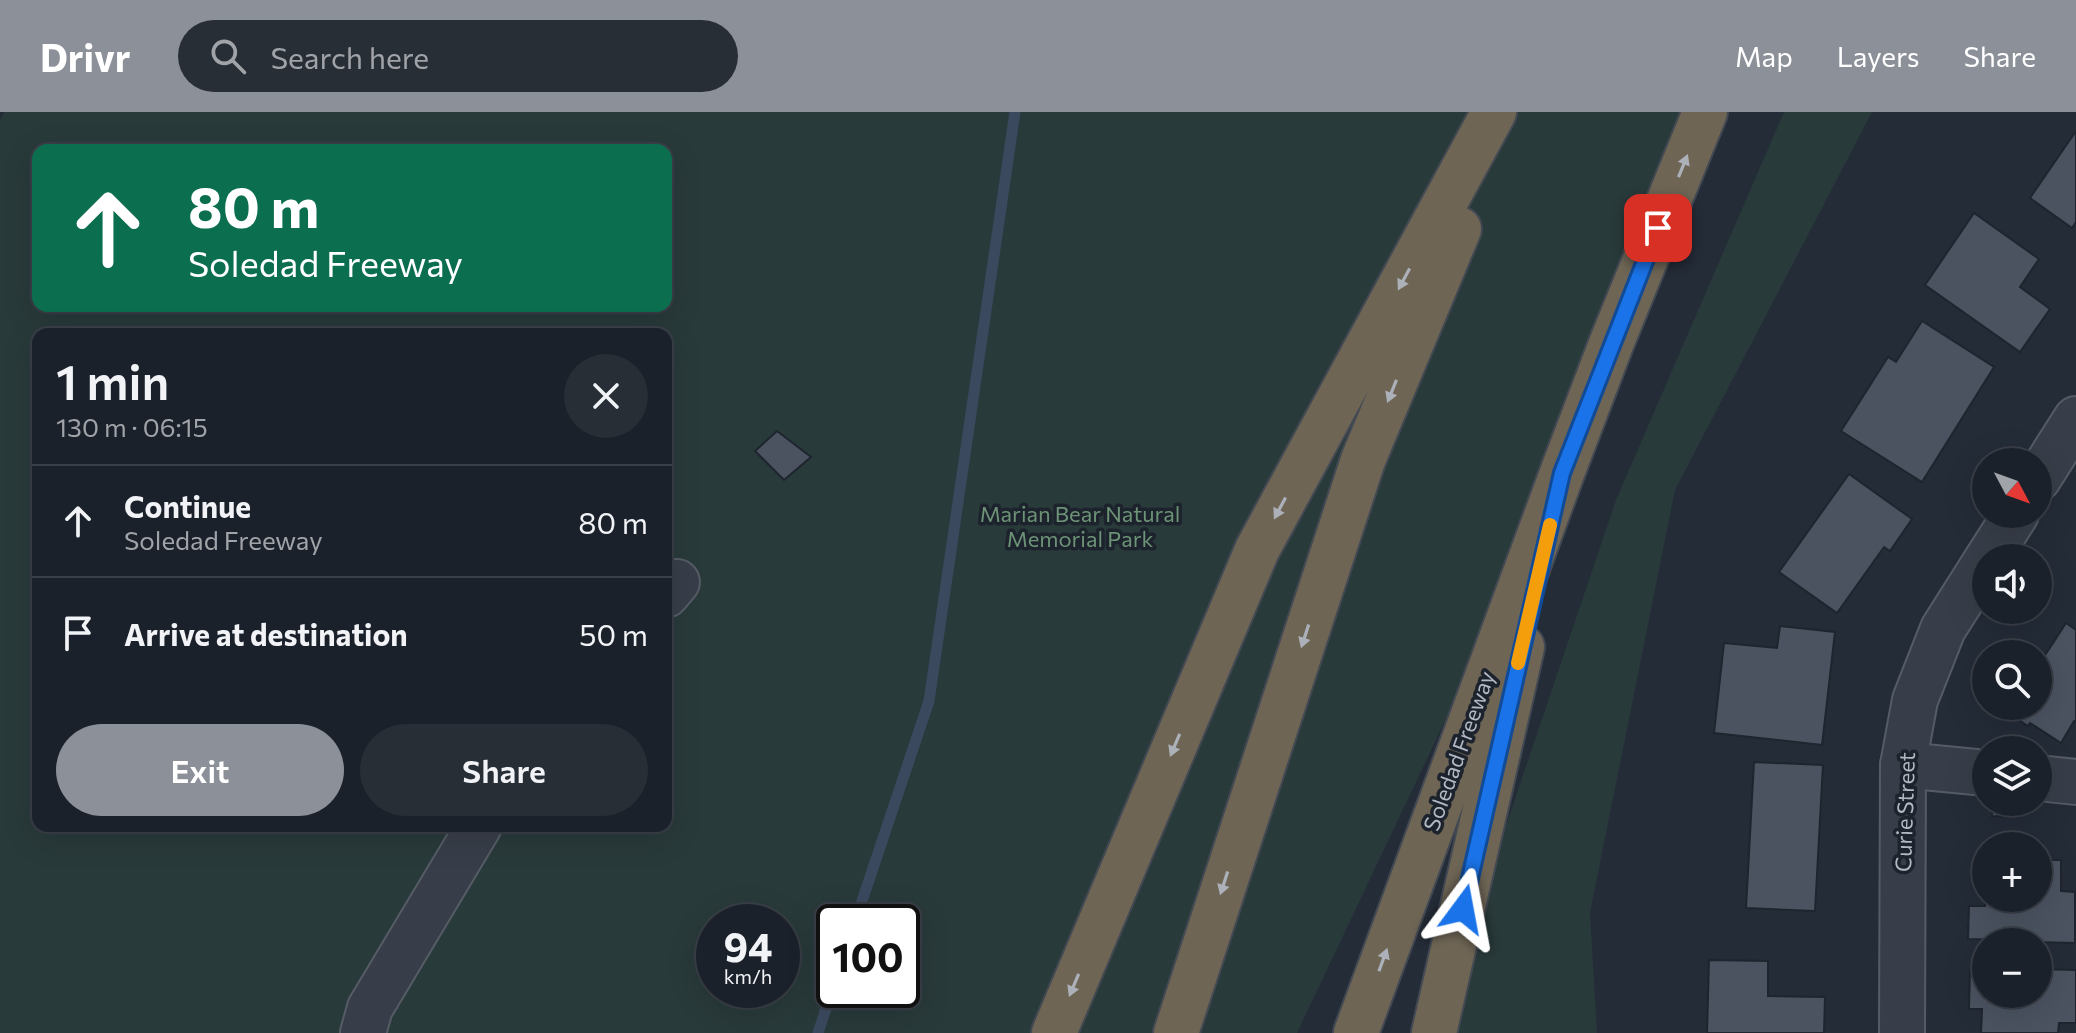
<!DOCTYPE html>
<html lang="en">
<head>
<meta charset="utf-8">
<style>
  body { margin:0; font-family:Commissioner,sans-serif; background:#282e36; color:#f1f3f6; height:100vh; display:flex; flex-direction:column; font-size:30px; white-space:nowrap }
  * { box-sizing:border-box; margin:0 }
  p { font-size:26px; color:#a0a3a8 }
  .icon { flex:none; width:44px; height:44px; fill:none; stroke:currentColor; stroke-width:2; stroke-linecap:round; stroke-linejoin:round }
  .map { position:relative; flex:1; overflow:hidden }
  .details { position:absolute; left:32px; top:216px; width:640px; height:504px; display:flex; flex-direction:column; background:#1b212a; border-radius:16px; box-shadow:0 8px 32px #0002,0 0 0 2px #393e47 }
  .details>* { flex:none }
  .hud { position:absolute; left:32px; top:32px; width:640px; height:168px; border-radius:16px; box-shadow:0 8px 32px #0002,0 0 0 2px #393e47; background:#0b6e4f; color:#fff; overflow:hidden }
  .needle { width:52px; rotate:131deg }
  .tools { position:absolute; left:1972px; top:336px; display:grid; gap:16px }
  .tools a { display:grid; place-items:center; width:80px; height:80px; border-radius:50%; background:#1b212a; box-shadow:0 8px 32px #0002,0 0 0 2px #393e47; font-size:40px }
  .speed { position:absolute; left:696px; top:792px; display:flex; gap:16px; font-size:40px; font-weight:700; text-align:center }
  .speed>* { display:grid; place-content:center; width:104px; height:104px; border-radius:50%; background:#1b212a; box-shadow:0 8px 32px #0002,0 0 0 2px #393e47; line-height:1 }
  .speed small { font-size:20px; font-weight:400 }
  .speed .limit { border:4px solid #111; border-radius:12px; background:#fff; color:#111 }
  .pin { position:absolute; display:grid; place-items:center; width:68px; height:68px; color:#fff; margin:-34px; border-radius:16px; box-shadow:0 4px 12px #0006 }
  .me { position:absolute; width:88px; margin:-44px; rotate:13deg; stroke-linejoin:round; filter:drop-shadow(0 0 6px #0008) }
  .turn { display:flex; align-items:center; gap:28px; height:168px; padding:0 24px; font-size:36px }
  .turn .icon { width:104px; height:104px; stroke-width:2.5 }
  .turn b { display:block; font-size:56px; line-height:68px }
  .round { display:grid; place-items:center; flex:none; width:84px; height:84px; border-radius:42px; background:#282e36 }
  .head { display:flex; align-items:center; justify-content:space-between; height:136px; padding:0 24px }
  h1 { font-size:48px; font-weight:600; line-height:60px }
  .action { display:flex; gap:16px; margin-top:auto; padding:16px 24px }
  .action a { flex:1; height:92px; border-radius:48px; background:#8c9099; color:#fff; font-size:32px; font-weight:600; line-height:92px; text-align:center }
  .action a+a { background:#282e36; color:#f1f3f6 }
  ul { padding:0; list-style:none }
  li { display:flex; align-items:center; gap:24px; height:112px; padding:0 24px; border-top:2px solid #393e47 }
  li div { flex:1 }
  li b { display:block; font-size:30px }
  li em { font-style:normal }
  header { display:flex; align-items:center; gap:48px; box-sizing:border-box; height:112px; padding:0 40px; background:#8c9099; color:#fff }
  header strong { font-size:38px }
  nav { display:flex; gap:44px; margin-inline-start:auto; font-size:28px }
  .search { width:560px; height:72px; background:#282e36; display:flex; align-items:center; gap:20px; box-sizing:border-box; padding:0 28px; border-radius:44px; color:#a0a3a8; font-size:30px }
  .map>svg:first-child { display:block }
  .green { fill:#293a3b; fill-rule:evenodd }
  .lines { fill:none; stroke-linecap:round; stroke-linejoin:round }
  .stream { stroke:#3b495f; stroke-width:11 }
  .building { fill:#4b5361; stroke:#1f252f; stroke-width:2 }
  .minor-casing { stroke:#565c66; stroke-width:48 }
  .highway-casing { stroke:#434953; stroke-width:48 }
  .minor { stroke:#383e49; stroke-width:44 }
  .highway { stroke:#6e6555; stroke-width:44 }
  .oneway { fill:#acb1b9 }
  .route-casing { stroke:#114b97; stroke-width:20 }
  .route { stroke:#1a73e8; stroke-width:14 }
  .slow { stroke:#f59e0b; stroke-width:14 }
  .labels { text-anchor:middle; stroke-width:7; stroke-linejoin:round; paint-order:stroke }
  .park-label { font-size:22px; fill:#6c9376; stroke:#1d232d }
  .street-label { font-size:22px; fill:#b3b9c4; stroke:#1d232d }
</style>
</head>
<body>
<header>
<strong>Drivr</strong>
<div class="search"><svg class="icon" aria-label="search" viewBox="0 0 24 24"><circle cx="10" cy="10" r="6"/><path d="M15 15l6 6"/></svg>Search here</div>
<nav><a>Map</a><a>Layers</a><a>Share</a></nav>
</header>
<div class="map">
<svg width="2076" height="921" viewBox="0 0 2076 921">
  <rect width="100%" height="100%" fill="#242c38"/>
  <g class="green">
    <path d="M4 0H1713L1562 362 1297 921H0V8ZM38 38H666V194H38ZM38 222H666V714H38ZM714 810H782V878H714ZM834 810H902V878H834Z"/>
    <path d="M1784 0H1872L1675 378 1590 801 1597 921H1457L1490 761 1616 388Z"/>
  </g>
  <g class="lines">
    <g class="stream">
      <path d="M855 810 929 589 1015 0"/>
      <path d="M818 921 834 872"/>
    </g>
  </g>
  <g class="building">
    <path d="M2076 19V110L2072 116 2030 86Z"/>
    <path d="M1974 101 2039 147 2020 175 2050 197 2020 240 1925 173Z"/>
    <path d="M1922 209 1994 255 1922 370 1841 319 1888 245 1896 250Z"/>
    <path d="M777 319 811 345 784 368 755 339Z"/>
    <path d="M1849 362 1912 407 1890 439 1884 435 1837 501 1779 460Z"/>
    <path d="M2066 511 2076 518V610L2074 609 2061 631 2030 611 2028 614 1997 594H2038V575L2042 577 2047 568 2038 563V554Z"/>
    <path d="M1780 514 1835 520 1822 633 1714 621 1724 531 1777 536Z"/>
    <path d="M1754 650 1823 653 1815 799 1746 796Z"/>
    <path d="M1992 690H2019V705L1992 704Z"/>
    <path d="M2013 723H2026V729L2042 730V748H2061V779L2075 780V831L2034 830V828L1968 827 1969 794H1985V774L1986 786H2038V734H1996V729H2013Z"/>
    <path d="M1709 848 1768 849V884L1825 885 1824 921H1707Z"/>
    <path d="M1970 856 1986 857V882H2038V857L2076 858V911H2059L2058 921H1981L1982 897H1969Z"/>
  </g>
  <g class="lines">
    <defs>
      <g id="minor">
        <path d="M2038 367 2076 307"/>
        <path d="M1988 446 2016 402"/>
        <path d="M666 483 677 470"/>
        <path d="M1903 653 1986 661"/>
        <path d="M2038 666 2076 670"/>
        <path d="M363 921 370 896 479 714"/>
        <path d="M1902 921 1903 653 1915 588 1943 517 1986 449"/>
      </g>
      <g id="highway">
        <path d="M1054 921 1257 438 1494 0"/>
        <path d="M1176 921 1363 348 1459 117"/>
        <path d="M1356 921 1562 361 1611 232 1705 0"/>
        <path d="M1434 921 1522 535"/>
      </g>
    </defs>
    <use href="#minor" class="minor-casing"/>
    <use href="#highway" class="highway-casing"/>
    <use href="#minor" class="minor"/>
    <use href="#highway" class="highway"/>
  </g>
  <defs><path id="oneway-solid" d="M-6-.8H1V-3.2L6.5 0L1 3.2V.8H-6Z" transform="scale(2)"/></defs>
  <g class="oneway">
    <use href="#oneway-solid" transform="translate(1683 54) rotate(-68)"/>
    <use href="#oneway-solid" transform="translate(1404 167) rotate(118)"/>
    <use href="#oneway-solid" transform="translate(1392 279) rotate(112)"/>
    <use href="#oneway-solid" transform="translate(1280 396) rotate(118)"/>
    <use href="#oneway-solid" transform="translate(1305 524) rotate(108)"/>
    <use href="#oneway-solid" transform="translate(1175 633) rotate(113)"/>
    <use href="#oneway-solid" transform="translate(1224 771) rotate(108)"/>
    <use href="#oneway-solid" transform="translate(1383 848) rotate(-70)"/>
    <use href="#oneway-solid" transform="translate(1074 873) rotate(113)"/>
  </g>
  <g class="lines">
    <defs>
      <path id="route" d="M1463 797 1562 361 1658 116"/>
    </defs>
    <use href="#route" class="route-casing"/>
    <use href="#route" class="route"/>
    <path class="slow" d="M1518 551 1550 413"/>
  </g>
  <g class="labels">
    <g class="park-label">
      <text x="1080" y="410">Marian Bear Natural<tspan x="1080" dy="25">Memorial Park</tspan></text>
    </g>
    <g class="street-label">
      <text transform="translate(1459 639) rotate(-70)" y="8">Soledad Freeway</text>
      <text transform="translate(1905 700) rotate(-88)" y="8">Curie Street</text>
    </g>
  </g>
</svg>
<div class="tools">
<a><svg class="needle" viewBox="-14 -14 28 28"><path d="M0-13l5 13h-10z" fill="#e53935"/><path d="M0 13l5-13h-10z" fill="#a0a3a8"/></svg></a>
<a><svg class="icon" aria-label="sound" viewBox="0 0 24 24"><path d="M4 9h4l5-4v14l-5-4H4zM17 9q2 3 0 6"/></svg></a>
<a><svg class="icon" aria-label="search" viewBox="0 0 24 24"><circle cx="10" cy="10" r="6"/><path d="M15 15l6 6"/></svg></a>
<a><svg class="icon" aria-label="layers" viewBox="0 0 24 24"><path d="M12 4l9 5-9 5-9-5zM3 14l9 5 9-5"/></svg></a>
<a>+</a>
<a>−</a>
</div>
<div class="speed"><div>94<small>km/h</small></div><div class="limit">100</div></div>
<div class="pin" style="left:1658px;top:116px;background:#d93025"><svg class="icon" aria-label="arrive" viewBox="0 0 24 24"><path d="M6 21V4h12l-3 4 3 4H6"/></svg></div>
<svg class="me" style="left:1463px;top:797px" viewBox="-20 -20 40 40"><path d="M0-17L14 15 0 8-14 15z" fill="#1a73e8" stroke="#fff" stroke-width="4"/></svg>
<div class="hud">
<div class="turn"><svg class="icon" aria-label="ahead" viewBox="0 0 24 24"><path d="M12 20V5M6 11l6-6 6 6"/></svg><div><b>80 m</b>Soledad Freeway</div></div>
</div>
<section class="details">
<div class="head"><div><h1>1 min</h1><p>130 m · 06:15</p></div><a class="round"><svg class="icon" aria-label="close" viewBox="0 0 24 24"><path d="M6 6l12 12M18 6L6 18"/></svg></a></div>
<ul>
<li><svg class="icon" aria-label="ahead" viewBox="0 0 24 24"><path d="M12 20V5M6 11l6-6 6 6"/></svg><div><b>Continue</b><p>Soledad Freeway</p></div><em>80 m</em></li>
<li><svg class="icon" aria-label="arrive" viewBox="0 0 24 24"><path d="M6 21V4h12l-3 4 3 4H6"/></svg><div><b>Arrive at destination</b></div><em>50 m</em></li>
</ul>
<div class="action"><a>Exit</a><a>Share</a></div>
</section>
</div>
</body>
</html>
